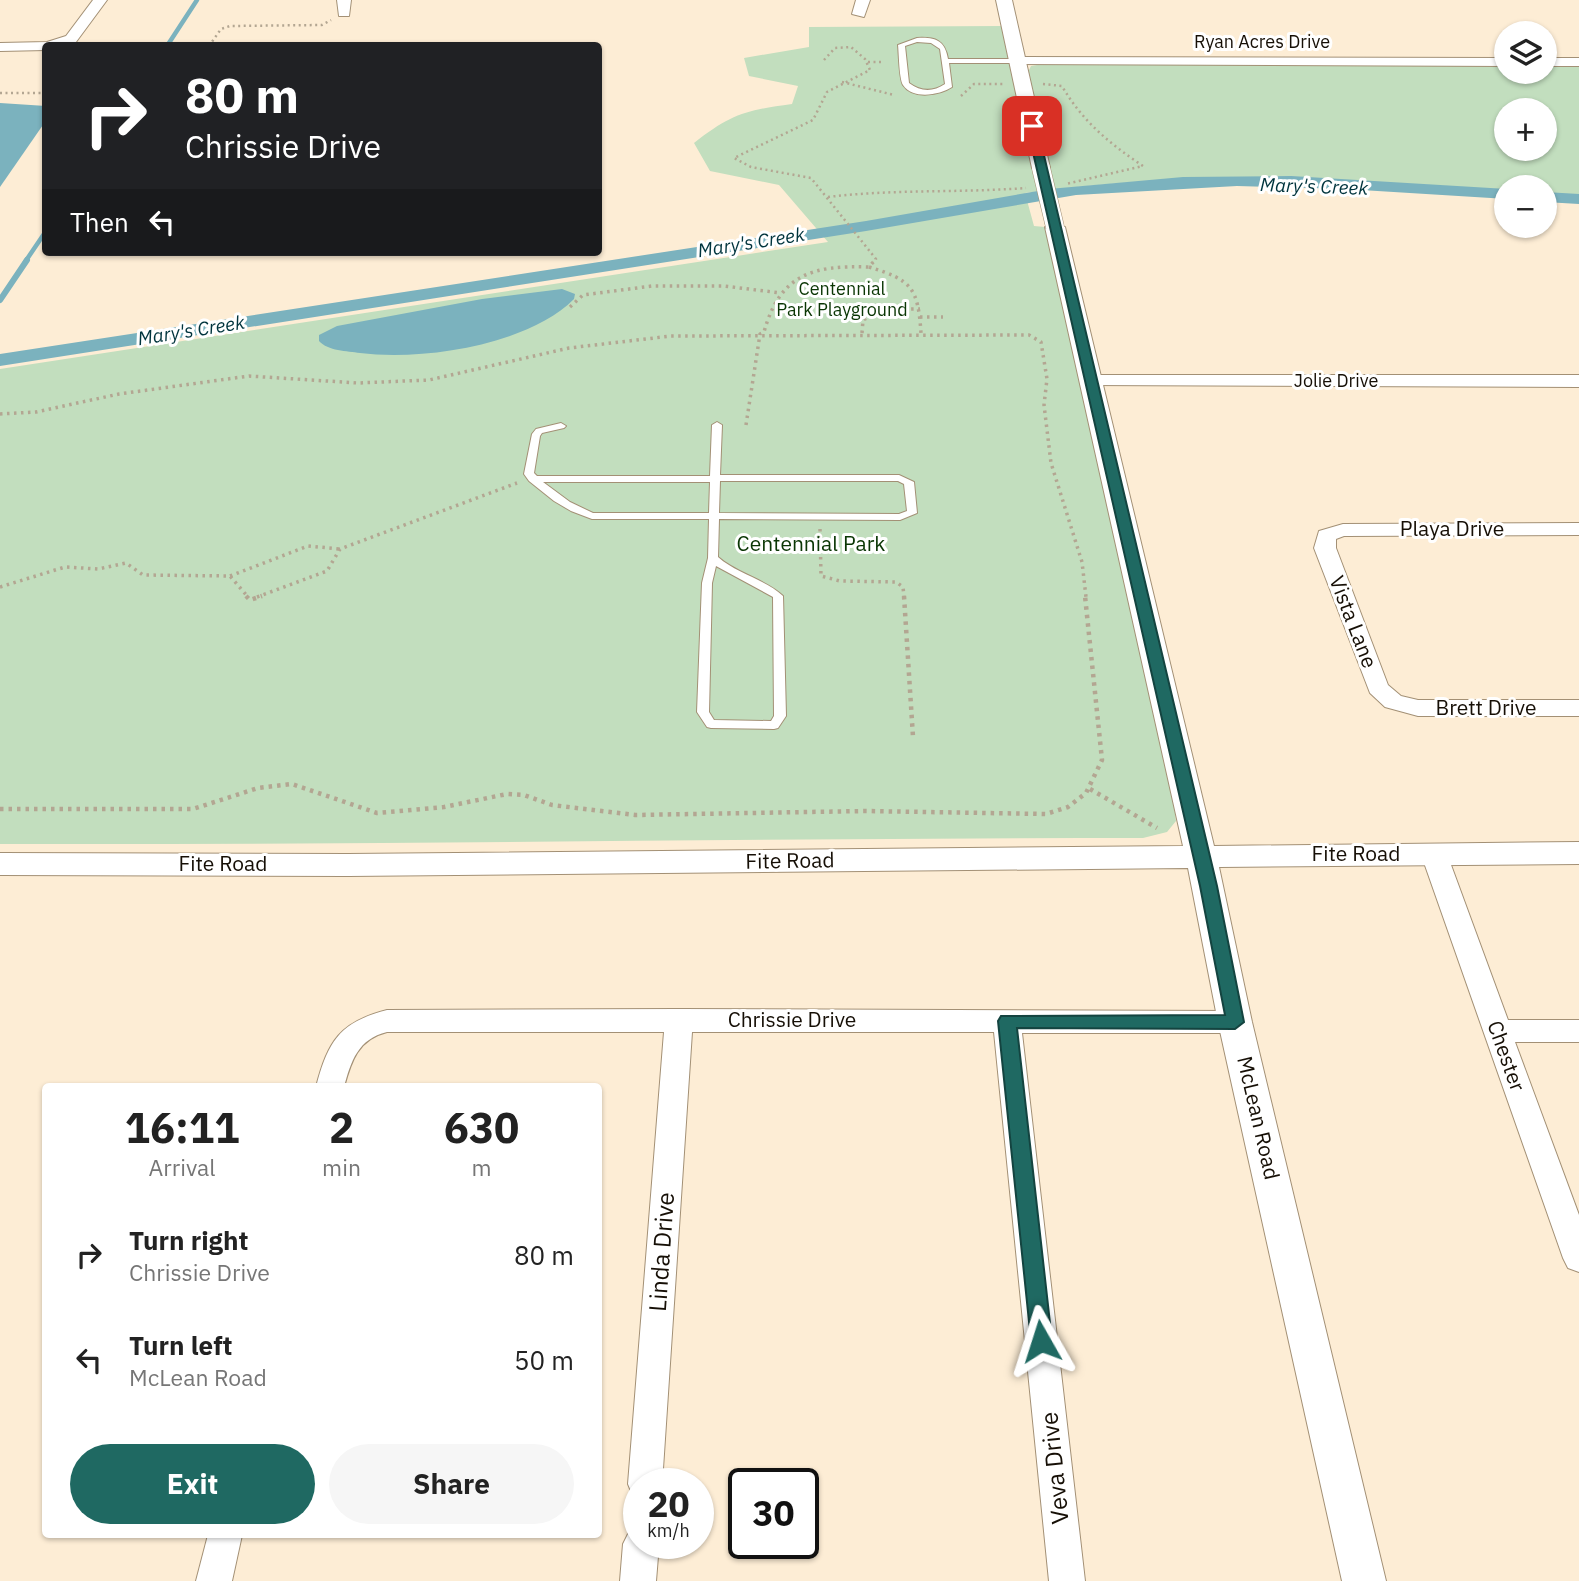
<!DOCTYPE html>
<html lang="en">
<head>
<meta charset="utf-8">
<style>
  body { margin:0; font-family:"IBM Plex Sans",sans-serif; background:#f6f6f6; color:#222; height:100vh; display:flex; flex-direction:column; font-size:26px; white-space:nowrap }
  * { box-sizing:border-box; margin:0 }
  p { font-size:23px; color:#767676 }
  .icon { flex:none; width:38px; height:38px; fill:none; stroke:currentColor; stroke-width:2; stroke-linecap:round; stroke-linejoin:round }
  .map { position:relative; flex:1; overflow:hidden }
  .panel { position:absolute; left:42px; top:1083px; width:560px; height:455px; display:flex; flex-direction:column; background:#fff; border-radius:7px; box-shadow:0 2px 5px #0004 }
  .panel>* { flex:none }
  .hud { position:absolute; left:42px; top:42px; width:560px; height:214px; border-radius:7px; box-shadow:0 2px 5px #0004; background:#202124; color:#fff; overflow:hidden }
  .tools { position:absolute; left:1494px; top:21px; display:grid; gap:14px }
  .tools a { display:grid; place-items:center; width:63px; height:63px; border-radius:50%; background:#fff; box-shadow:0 2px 5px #0004; font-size:35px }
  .speed { position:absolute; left:623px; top:1468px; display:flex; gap:14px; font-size:35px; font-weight:700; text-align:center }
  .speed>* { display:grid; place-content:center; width:91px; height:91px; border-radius:50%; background:#fff; box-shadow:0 2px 5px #0004; line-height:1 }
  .speed small { font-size:18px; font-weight:400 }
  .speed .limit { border:4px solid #111; border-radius:10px; background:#fff; color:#111 }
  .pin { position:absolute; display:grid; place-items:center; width:60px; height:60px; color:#fff; margin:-30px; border-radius:14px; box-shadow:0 4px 10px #0006 }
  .me { position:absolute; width:77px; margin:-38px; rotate:354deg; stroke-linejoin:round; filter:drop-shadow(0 0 5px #0008) }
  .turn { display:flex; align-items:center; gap:24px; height:147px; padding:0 28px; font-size:32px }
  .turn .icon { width:91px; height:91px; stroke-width:2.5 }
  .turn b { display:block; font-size:49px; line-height:60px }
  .then { display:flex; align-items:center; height:66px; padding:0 28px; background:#0003; gap:14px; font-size:26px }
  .eta { display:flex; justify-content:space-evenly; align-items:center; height:119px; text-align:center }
  .eta b { font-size:42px; font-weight:800; line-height:49px }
  .button { display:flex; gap:14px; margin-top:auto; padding:14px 28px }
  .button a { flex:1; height:80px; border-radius:42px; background:#1f6962; color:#fff; font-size:28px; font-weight:800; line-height:80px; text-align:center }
  .button a+a { background:#f6f6f6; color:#222 }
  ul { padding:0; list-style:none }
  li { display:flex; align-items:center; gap:21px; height:105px; padding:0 28px }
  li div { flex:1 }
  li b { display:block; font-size:26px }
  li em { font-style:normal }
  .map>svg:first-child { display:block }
  .green { fill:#c2debe; fill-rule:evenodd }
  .water { fill:#7bb2be }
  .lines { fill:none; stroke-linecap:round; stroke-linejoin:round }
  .stream-far1 { stroke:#7bb2be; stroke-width:4.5 }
  .stream { stroke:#7bb2be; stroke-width:6 }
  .canal { fill:#7bb2be; fill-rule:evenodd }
  .service-casing { stroke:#a39075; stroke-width:2 }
  .minor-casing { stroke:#a39075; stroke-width:2 }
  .tertiary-casing { stroke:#a39075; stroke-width:2 }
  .path-far2 { stroke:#b3a692; stroke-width:2.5; stroke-dasharray:2 3.5; stroke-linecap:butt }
  .path-far1 { stroke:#b3a692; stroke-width:3.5; stroke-dasharray:2.5 4.5; stroke-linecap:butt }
  .path { stroke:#b3a692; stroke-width:4.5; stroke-dasharray:3.5 5; stroke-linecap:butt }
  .service { fill:#fff; fill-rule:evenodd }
  .minor { fill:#fff; fill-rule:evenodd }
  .tertiary { fill:#fff; fill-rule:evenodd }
  .tertiary-bridge-casing { stroke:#a39075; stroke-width:19; stroke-linecap:butt }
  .tertiary-bridge { stroke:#fff; stroke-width:18 }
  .route { fill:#1f6962; stroke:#144440; stroke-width:2 }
  .labels { text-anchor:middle; stroke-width:6; stroke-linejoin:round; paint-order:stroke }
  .far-street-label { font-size:18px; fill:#160f06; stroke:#fff }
  .far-park-label { font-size:18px; fill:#0a3604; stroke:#fff }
  .far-water-label { font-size:19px; font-style:italic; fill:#00343d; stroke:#fff }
  .street-label { font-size:21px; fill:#160f06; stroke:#fff }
  .park-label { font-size:21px; fill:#0a3604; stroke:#fff }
  .near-street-label { font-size:24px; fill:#160f06; stroke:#fff }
</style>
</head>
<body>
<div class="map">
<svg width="1579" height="1581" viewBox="0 0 1579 1581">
  <rect width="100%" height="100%" fill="#fdedd5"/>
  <path class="green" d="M1003 26 1028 72 1031 66 1037 65H1507V72H1545V65H1579V195L1545 193V187H1507V190C1341 179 1192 170 1025 193L1034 226 1045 227 1174 805 1176 821 1167 832 1143 838C762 838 381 845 0 844V369L828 242 779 185 710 171 694 143C731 114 746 110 792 104L798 86 749 76 744 58 809 47V27ZM1507 110H1545V149H1507Z"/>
  <g class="water">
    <path d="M0 103 46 106 45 122 0 187Z"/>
    <path d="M562 289 575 294 574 299C528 345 423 361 360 353 347 351 328 351 319 341V335L337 326 482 299Z"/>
  </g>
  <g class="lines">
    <g class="stream-far1">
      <path d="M167 46 197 0"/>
      <path d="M25 262 46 231"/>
    </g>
    <path class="stream" d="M0 300 27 260"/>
    <g class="canal">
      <path d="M1291 176 1507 189V199L1345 189 1237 186 1076 195 866 231 0 366V354L866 221 1049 189 1183 177Z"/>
      <path d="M1545 192 1579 194V204L1545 202Z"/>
    </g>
    <defs>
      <g id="service">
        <path d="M917 38C935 37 945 40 948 59H1018L1022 61 1018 63H949L952 87C940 95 913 100 903 85 899 78 899 54 898 45ZM917 42 931 43 940 49 945 84C933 92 921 92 909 83L905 46Z"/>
        <path d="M717 422 722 425 720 475H899L914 482 917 513 900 520 719 519 718 557C737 574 765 579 783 596L786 716 778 728 774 729 711 728 707 727 697 712 702 583 708 558 709 519H592L571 511 554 501 529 481 524 474 532 434 536 429 561 423 566 426 564 428 542 433 540 436 534 473 537 476H710L712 425ZM720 481H898L904 484 907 511 899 514 719 513ZM543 482H710L709 513H593L570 502ZM716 566 773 597 774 716 771 721 714 720 709 712 712 583Z"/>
      </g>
      <g id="minor">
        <path d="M93 0H107L76 42 46 46V50L0 51V43L47 42 66 36Z"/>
        <path d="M337 0H351L349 16H339Z"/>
        <path d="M856 0H870L864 17 852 14Z"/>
        <path d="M1018 57 1507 58V66L1013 64V58Z"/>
        <rect x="1545" y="58" width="34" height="8"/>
        <path d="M1093 375H1579V387L1086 385 1084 381 1086 377Z"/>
        <path d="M1579 523V535L1344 536 1336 539V548L1388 685 1401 696 1418 700H1579V716H1418L1385 707 1370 693 1314 548 1319 531 1343 524Z"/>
        <path d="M1434 845 1443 848 1447 854 1508 1020H1579V1042H1515L1579 1215V1272L1568 1268 1563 1258 1421 854 1425 848Z"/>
        <path d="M679 1009 1235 1011 1245 1014 1249 1022 1245 1030 1235 1033H1022L1085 1581H1049L994 1032H692L662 1484H639V1498L633 1496 628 1484 664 1032H387C358 1039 351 1061 344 1087H316C328 1041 340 1022 387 1010Z"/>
        <path d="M639 1528V1544H659L656 1581H620L623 1544 629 1532Z"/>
        <path d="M208 1535H242L232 1581H196Z"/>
      </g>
      <g id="tertiary">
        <path d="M996 0H1012L1050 168 1048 172H1034L1032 168Z"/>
        <path d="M1055 221 1065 227 1214 846 1579 842V864L1219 867 1252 1022 1386 1581H1342L1218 1022 1188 868 348 876 0 875V853L348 854 1183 846 1045 227Z"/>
      </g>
    </defs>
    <use href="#service" class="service-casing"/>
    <use href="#minor" class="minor-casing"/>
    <use href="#tertiary" class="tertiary-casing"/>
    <g class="path-far2">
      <path d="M209 46 221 29 230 26 322 25 331 20"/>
      <path d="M824 60 835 48 851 47 865 59 870 70 827 92 813 120 734 158 751 167 811 178 876 259 873 262"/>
      <path d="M868 62H883"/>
      <path d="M842 82 894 95"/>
      <path d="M1043 84 1062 86C1082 121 1110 144 1143 166L1066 184"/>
      <path d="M0 93H46"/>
      <path d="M961 96 974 84H1003"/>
      <path d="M828 197C893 189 960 193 1026 188"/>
    </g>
    <g class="path-far1">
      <path d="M869 267C912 280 918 288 921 333"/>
      <path d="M570 307 583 295 652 286H724L781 293"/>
      <path d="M920 317H943"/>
      <path d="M862 333 863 320C881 310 899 309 920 309"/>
      <path d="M0 414 36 412 119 394 249 376 358 383 429 380 569 348 671 336 1029 335 1041 342 1047 379 1044 405 1051 463 1082 562 1086 597"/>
      <path d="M746 425 760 334 764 332C780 274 813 265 869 267L875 260"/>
      <path d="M820 529 821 576 840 581 896 582 903 587 904 597"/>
      <path d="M230 576 308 546 340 549"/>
      <path d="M0 587 65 567 98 569 126 563 143 575 230 576 248 597"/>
      <path d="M257 597 327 571 340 549 517 483"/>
    </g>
    <g class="path">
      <path d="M246 596 250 600 262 596"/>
      <path d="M904 596 913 737"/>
      <path d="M1090 789 1157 828"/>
      <path d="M0 809H193L258 788 292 784 377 813 444 807 507 794 524 795 552 805 635 815 866 811 1046 814 1068 807 1086 793 1102 760 1085 596"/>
    </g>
    <use href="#service" class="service"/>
    <use href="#minor" class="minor"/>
    <use href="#tertiary" class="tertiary"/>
    <defs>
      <path id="tertiary-bridge" d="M1041 168 1055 227"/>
    </defs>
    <use href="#tertiary-bridge" class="tertiary-bridge-casing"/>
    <use href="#tertiary-bridge" class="tertiary-bridge"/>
  </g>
  <path class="route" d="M1032 123 1037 126 1217 886 1244 1022 1235 1029 1017 1028 1052 1341 1049 1348 1041 1351 1034 1348 1031 1341 998 1021 1001 1016 1225 1015 1200 886 1027 126Z"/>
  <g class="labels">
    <g class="far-street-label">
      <text x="1262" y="48">Ryan Acres Drive</text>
      <text x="1336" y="387">Jolie Drive</text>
    </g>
    <g class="far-park-label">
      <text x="842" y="295">Centennial<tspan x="842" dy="21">Park Playground</tspan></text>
    </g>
    <g class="far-water-label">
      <text transform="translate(1314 186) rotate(2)" y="7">Mary's Creek</text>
      <text transform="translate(751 242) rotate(-9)" y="7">Mary's Creek</text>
      <text transform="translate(191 330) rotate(-9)" y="7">Mary's Creek</text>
    </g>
    <g class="street-label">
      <text x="1452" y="536">Playa Drive</text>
      <text transform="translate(1353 622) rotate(69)" y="7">Vista Lane</text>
      <text x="1486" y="715">Brett Drive</text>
      <text x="1356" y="861">Fite Road</text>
      <text transform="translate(790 861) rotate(-1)" y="7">Fite Road</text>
      <text x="223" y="871">Fite Road</text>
      <text x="792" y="1027">Chrissie Drive</text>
      <text transform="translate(1506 1056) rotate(70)" y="7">Chester</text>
      <text transform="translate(1258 1118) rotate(77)" y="7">McLean Road</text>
    </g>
    <g class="park-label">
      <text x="811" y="551">Centennial Park</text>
    </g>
    <g class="near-street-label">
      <text transform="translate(662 1252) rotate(-86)" y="8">Linda Drive</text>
      <text transform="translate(1055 1468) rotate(-96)" y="8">Veva Drive</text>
    </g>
  </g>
</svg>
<div class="tools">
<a><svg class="icon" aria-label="layers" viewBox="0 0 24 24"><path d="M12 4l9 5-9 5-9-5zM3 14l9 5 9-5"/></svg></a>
<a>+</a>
<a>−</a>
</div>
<div class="speed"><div>20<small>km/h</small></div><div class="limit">30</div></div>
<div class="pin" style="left:1032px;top:126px;background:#d93025"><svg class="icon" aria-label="arrive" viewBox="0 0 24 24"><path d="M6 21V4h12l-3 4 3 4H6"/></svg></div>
<svg class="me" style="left:1041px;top:1341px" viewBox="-20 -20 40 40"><path d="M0-17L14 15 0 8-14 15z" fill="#1f6962" stroke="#fff" stroke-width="4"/></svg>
<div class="hud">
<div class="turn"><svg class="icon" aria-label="right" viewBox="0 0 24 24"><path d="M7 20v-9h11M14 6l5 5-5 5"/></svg><div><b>80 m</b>Chrissie Drive</div></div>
<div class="then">Then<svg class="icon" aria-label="left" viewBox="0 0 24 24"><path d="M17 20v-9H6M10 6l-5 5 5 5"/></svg></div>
</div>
<section class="panel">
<div class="eta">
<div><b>16:11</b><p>Arrival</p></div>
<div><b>2</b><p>min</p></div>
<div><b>630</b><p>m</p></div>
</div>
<ul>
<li><svg class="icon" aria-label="right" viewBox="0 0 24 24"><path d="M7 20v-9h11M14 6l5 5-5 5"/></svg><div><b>Turn right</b><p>Chrissie Drive</p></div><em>80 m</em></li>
<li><svg class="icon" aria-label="left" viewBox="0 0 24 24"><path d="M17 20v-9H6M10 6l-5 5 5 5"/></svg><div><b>Turn left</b><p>McLean Road</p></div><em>50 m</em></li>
</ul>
<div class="button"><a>Exit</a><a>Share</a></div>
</section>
</div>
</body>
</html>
